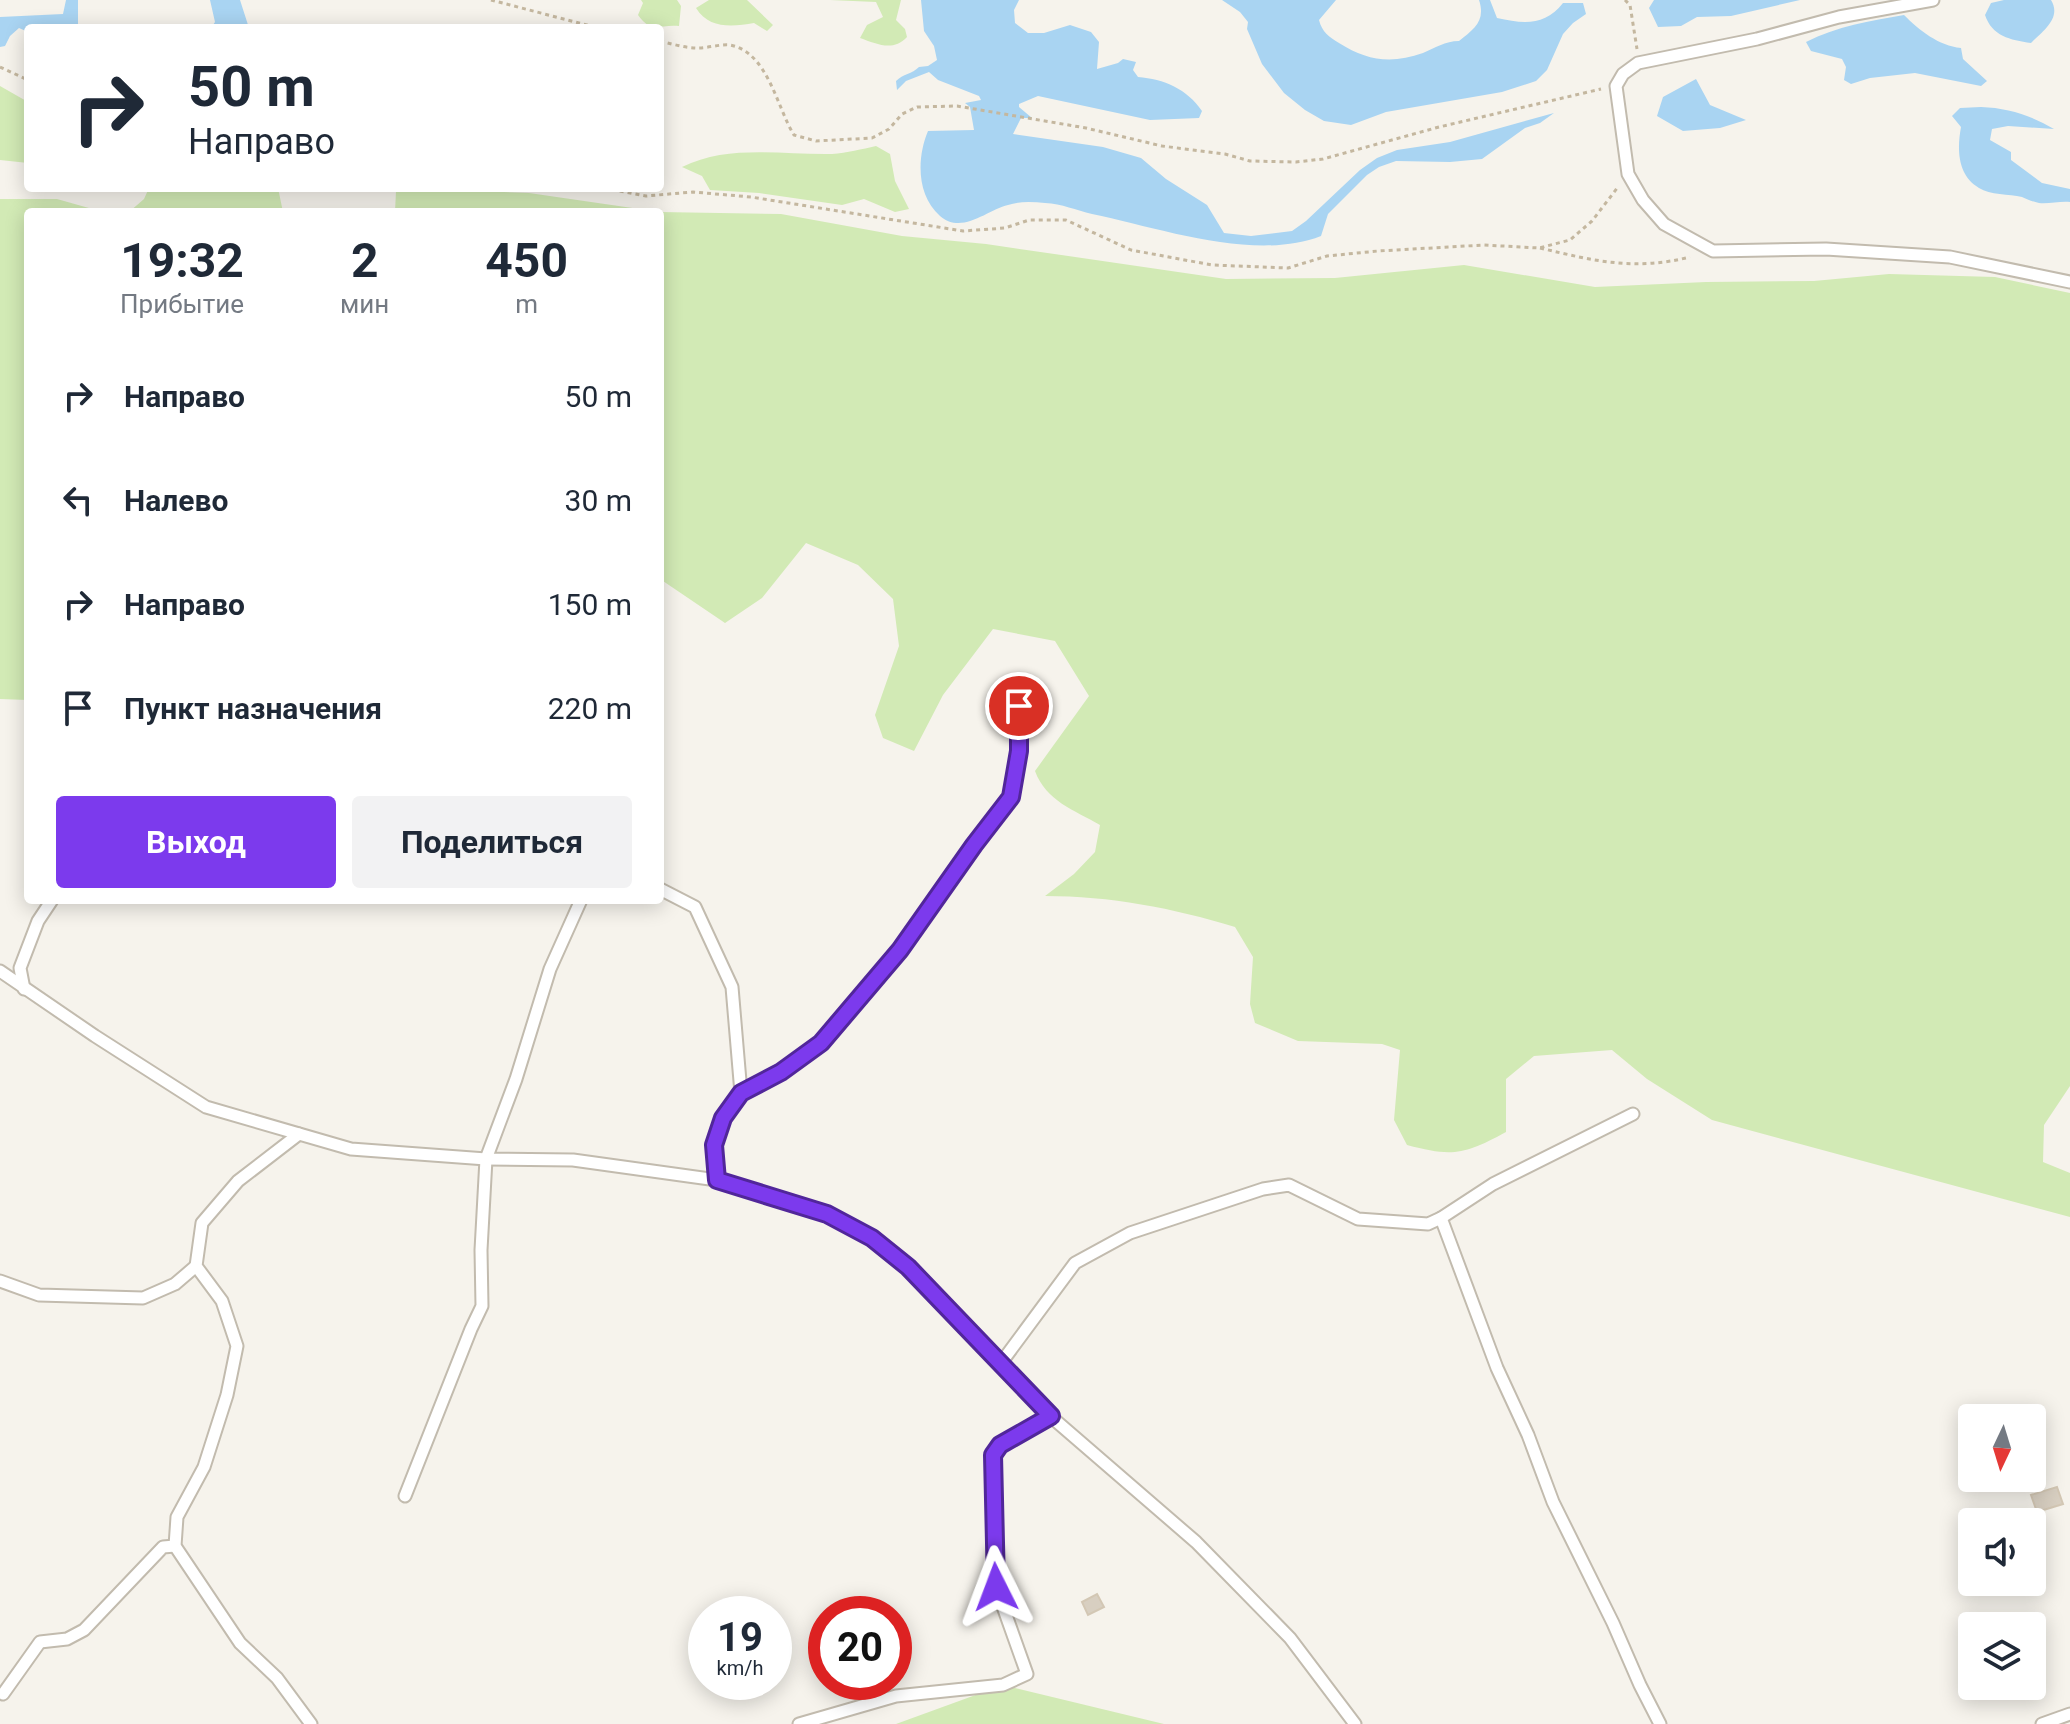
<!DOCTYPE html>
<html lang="ru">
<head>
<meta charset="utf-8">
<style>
  body { margin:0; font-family:Roboto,sans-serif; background:#f2f2f3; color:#1f2937; height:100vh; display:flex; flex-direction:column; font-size:30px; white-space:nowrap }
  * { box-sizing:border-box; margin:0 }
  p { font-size:26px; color:#747a83 }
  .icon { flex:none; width:44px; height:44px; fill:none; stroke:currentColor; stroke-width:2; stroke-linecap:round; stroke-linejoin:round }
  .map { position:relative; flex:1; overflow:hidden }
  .details { position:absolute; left:24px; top:208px; width:640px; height:696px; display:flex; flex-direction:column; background:#fff; border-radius:8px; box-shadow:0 4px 20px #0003 }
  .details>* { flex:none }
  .banner { position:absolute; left:24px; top:24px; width:640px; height:168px; border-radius:8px; box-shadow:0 4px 20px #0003; background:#fff; color:#1f2937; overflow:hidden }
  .needle { width:52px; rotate:184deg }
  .tools { position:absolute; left:1958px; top:1404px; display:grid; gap:16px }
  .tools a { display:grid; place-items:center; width:88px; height:88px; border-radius:8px; background:#fff; box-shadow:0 4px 20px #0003; font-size:40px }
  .speed { position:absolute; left:688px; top:1596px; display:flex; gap:16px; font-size:40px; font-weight:700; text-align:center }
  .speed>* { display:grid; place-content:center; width:104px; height:104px; border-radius:50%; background:#fff; box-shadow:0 4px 20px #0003; line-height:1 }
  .speed small { font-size:20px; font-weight:400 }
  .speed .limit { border:12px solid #d22; background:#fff; color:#111 }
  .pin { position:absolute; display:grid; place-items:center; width:68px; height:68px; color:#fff; margin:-34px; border:4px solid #fff; border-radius:50%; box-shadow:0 2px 8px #0007 }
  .me { position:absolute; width:88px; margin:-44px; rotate:357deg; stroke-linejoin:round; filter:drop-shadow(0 0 6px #0008) }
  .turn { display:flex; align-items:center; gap:28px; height:168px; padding:0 32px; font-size:36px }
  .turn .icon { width:104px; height:104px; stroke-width:2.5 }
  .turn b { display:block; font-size:56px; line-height:68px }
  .eta { display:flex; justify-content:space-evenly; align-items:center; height:136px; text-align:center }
  .eta b { font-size:48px; font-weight:700; line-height:56px }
  .button { display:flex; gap:16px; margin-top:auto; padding:16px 32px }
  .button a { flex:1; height:92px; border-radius:8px; background:#7c3aed; color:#fff; font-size:32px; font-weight:700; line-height:92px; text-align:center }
  .button a+a { background:#f2f2f3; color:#1f2937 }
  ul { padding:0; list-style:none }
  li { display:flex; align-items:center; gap:24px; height:104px; padding:0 32px }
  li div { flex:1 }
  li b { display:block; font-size:30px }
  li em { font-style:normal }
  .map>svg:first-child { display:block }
  .green { fill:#d2eab5 }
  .water { fill:#a9d4f2 }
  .building { fill:#d8cfc1; stroke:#d3c7b4; stroke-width:2 }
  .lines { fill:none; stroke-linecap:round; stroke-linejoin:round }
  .lane-casing { stroke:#c2bbae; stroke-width:15 }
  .path { stroke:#c4b79f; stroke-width:3; stroke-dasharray:4 4; stroke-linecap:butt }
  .lane { stroke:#fff; stroke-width:11 }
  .route-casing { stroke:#51269a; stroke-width:20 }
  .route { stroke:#7c3aed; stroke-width:14 }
</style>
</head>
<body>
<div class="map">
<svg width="2070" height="1724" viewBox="0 0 2070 1724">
  <rect width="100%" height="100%" fill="#f6f3ec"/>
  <g class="green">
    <path d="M641 0H677L681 6 679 26C658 24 653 35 638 15L643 3Z"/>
    <path d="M709 0H747L773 25 767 31 754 23C732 27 709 29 696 8Z"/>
    <path d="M830 0H901L896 20 905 29 907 37C893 52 877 44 860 38L867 25 883 17 876 2Z"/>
    <path d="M0 86 28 102V163L0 160Z"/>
    <path d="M876 146 890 154 895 181 909 209 895 212 864 199 842 205 759 193 710 190 702 176 682 167C728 144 782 155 832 154 847 153 862 149 876 146Z"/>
    <path d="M149 188H278L283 212H129L144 199Z"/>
    <path d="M407 188 529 193 660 212 781 214 902 236 986 244 1226 279 1335 278 1464 265 1595 287 1706 282 1814 281 1889 274 1995 277 2070 293V1086L2044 1125 2043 1162 2070 1173V1217L1712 1120 1647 1079 1612 1050 1534 1056 1506 1079V1132C1464 1155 1452 1157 1407 1145L1394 1120 1400 1050 1382 1044 1298 1041 1255 1023 1250 1004 1253 957 1235 927C1173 908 1110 896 1045 896L1074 874 1095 852 1100 825C1074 810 1046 801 1035 771L1089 696 1055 641 993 629 943 695 914 751 883 738 875 715 899 646 893 599 858 565 806 543 762 598 725 623 660 579V212H395L396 191Z"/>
    <path d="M0 199H57L103 212H28V700L0 699Z"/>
    <path d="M1003 1685 1164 1724H896Z"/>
  </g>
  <g class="water">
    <path d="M66 0H78V28H28V32L19 28 10 36 5 46 0 47V17L63 14Z"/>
    <path d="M210 0H240L249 28H211L215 22Z"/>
    <path d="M921 0H1019L1014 10 1015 23 1028 33H1044L1070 25 1091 32 1099 42 1097 69 1118 63 1123 59 1136 62 1133 70 1138 77C1164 79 1187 89 1202 111L1199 118 1150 120 1038 96 1019 104V107L1032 118H1021L1013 134 1103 147 1141 158 1166 179 1207 205 1224 233 1251 236 1292 231 1306 221 1360 170 1377 158 1397 150 1450 142 1554 113 1540 123 1525 128 1482 159 1450 162 1396 161 1379 167 1367 175 1328 214 1321 236C1255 262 1160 228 1092 214 1076 210 1062 204 1045 203 1033 202 1020 201 1008 205 987 210 962 235 940 216 916 195 917 157 928 131L974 130 970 107 965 103 981 100 979 96 938 80 929 72 906 81 897 90 896 81C903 74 912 74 919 67L928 66 937 60 934 46 924 31Z"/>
    <path d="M1222 0H1336L1319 20C1322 32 1329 37 1339 43 1367 61 1392 64 1423 53 1435 48 1445 41 1459 41 1474 29 1486 21 1479 0H1490L1497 18C1524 24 1545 26 1563 3H1583L1586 14 1573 23 1563 34 1547 70 1536 81 1502 92 1386 112 1351 125 1324 121 1305 110 1284 93 1262 64 1247 29 1248 22 1240 12Z"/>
    <path d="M1654 0H1800L1731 16 1697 17 1681 26 1658 27 1649 8Z"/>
    <path d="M2004 0H2051C2062 18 2043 31 2031 43 2010 40 1992 36 1985 15L1991 3Z"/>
    <path d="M1904 15C1919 30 1939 46 1961 48L1963 59 1987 81 1981 86 1915 73 1870 78 1851 84 1844 80 1846 67 1842 59 1811 51 1806 42C1837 26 1870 21 1904 15Z"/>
    <path d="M1696 79 1710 105 1746 120 1720 128 1683 131 1657 116 1663 97Z"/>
    <path d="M1981 107C2008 108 2030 115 2054 129L2008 126 1992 129 1990 140 2011 152V160L2042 183 2070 189V202C2060 201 2049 204 2039 203 2033 202 2027 199 2022 197 2009 194 1990 195 1979 188 1957 175 1957 149 1961 127L1952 116 1960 108Z"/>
  </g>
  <g class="building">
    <path d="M2057 1487 2063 1504 2037 1512 2031 1495Z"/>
    <path d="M1097 1594 1104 1607 1088 1615 1082 1602Z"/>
  </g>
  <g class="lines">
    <defs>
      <g id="lane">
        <path d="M1933 0 1839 17 1757 39 1638 63 1623 74 1616 86 1628 174 1643 200 1664 224 1713 251 1826 249 1950 257 2070 282"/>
        <path d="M660 889 695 907 732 987 741 1093"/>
        <path d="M0 971 95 1036 206 1107 351 1149 486 1159 573 1160 717 1180 827 1214 872 1238 908 1267 1056 1421 1196 1542 1290 1638 1355 1724"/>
        <path d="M24 989 20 968 38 921 52 900"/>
        <path d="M1633 1114 1493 1184 1441 1218 1497 1368 1528 1435 1553 1502 1613 1623 1640 1685 1660 1724"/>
        <path d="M299 1134 238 1181 202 1223 196 1266 222 1301 237 1346 227 1395 204 1467 177 1517 175 1546 240 1643 277 1678 311 1724"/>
        <path d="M717 1180 714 1145 723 1118 741 1093 781 1072 821 1043 900 950 974 845 1011 797 1019 751V683"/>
        <path d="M0 1281 39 1295 143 1298 175 1284 196 1266"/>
        <path d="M1001 1363 1075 1263 1130 1233 1263 1189 1289 1185 1358 1219 1428 1224 1441 1218"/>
        <path d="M405 1496 471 1329 482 1306 481 1250 486 1159 516 1079 550 969 581 900"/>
        <path d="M3 1694 40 1642 67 1639 84 1630 163 1547 175 1546"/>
        <path d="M799 1724 896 1696 1003 1685 1027 1674 996 1587 993 1455 1000 1445 1051 1416"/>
        <path d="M2042 1724 2070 1714"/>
      </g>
    </defs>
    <use href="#lane" class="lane-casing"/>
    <g class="path">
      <path d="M491 0 598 28"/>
      <path d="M1625 0 1630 5 1637 49"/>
      <path d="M660 41C672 44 685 48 698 48 708 48 720 44 730 45 768 52 777 108 794 135L816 141 872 138 889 129 902 114 917 107 957 106 1086 128 1162 146 1225 154 1250 161 1296 162 1323 159 1439 127 1601 89"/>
      <path d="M0 67 28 80"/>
      <path d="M604 188 646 196 693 192 751 197 963 231 1005 228 1029 220H1066L1131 250 1212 265 1288 268 1327 256 1378 251 1484 245 1539 248 1570 240 1592 221 1618 187"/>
      <path d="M1540 248C1595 261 1634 271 1690 257"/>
    </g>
    <use href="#lane" class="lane"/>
  </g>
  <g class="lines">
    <defs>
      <path id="route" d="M996 1587 993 1455 1000 1445 1051 1416 908 1267 872 1238 827 1214 717 1180 714 1145 723 1118 741 1093 781 1072 821 1043 900 950 974 845 1011 797 1019 751V706"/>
    </defs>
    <use href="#route" class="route-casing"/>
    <use href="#route" class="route"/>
  </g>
</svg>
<div class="tools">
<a><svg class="needle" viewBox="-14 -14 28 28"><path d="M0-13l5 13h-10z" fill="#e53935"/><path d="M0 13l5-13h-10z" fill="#747a83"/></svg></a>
<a><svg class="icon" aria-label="sound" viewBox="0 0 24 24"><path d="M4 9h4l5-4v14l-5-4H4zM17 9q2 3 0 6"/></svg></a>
<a><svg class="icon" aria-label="layers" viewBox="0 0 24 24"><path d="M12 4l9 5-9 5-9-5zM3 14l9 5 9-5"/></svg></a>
</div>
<div class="speed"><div>19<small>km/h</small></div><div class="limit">20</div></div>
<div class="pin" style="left:1019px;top:706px;background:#d93025"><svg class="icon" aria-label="arrive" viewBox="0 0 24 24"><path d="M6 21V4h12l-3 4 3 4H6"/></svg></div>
<svg class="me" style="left:996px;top:1587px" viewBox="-20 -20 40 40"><path d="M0-17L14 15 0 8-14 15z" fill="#7c3aed" stroke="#fff" stroke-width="4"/></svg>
<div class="banner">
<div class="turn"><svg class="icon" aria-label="right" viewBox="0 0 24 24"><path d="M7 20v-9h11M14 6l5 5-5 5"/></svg><div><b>50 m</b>Направо</div></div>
</div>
<section class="details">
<div class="eta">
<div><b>19:32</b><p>Прибытие</p></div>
<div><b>2</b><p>мин</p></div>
<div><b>450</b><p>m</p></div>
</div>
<ul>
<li><svg class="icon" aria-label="right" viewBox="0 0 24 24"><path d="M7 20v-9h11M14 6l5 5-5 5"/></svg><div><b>Направо</b></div><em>50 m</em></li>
<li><svg class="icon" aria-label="left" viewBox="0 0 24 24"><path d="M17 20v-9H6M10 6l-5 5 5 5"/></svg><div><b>Налево</b></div><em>30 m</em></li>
<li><svg class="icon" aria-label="right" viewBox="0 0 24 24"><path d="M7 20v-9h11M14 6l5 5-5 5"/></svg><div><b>Направо</b></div><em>150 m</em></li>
<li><svg class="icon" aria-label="arrive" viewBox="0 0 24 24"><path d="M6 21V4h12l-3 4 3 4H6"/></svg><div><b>Пункт назначения</b></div><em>220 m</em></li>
</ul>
<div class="button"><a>Выход</a><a>Поделиться</a></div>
</section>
</div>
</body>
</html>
